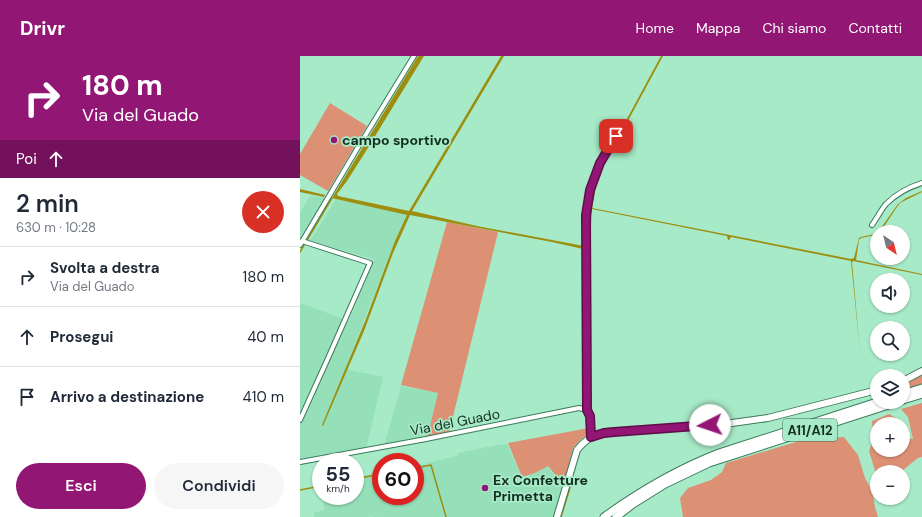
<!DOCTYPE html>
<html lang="it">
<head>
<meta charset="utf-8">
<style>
  body { margin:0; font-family:"DM Sans",sans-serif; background:#f6f6f7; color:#1f2937; height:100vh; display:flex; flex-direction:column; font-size:15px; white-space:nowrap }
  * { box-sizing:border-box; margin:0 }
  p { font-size:13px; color:#747a83 }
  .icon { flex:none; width:22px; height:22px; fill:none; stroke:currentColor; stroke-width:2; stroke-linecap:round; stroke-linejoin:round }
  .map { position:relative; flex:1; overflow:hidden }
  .side { display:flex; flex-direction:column; background:#fff; width:300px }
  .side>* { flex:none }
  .banner { background:#921673; color:#fff; overflow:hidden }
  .needle { width:26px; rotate:145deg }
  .controls { position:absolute; left:570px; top:169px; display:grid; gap:8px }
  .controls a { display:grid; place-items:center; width:40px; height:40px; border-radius:50%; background:#fff; box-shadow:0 1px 3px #0004; font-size:20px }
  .speed { position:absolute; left:12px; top:397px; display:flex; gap:8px; font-size:20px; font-weight:700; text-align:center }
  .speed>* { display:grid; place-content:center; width:52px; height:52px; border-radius:50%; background:#fff; box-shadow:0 1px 3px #0004; line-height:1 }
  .speed small { font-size:10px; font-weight:400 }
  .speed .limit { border:6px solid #d22; background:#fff; color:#111 }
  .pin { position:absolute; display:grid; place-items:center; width:34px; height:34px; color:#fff; margin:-17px; border-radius:8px; box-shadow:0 2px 6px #0006 }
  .me { position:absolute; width:44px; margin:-22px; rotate:266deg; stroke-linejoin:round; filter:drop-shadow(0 0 3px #0008) }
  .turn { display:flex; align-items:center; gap:14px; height:84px; padding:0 16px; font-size:18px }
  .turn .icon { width:52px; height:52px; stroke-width:2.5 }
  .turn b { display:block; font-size:28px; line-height:34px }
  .then { display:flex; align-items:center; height:38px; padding:0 16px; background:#0003; gap:8px; font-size:15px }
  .round { display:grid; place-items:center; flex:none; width:42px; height:42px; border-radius:21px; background:#f6f6f7 }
  .summary { display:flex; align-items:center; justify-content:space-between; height:68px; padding:0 16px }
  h1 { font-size:24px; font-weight:600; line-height:30px }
  .action { display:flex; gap:8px; margin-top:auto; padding:8px 16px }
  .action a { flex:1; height:46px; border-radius:24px; background:#921673; color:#fff; font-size:16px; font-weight:600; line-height:46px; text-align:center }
  .action a+a { background:#f6f6f7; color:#1f2937 }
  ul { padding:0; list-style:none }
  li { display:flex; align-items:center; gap:12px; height:60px; padding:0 16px; border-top:1px solid #e0e1e3 }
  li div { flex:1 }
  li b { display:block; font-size:15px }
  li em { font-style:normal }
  header { display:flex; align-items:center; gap:24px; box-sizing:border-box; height:56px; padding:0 20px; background:#921673; color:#fff }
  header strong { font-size:19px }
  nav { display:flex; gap:22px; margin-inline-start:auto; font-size:14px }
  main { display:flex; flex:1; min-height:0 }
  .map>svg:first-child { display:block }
  .built { fill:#95dfb9 }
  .green { fill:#dc9175 }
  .water { fill:#9d8e10 }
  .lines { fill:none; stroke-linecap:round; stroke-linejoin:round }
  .stream { stroke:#9d8e10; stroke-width:1.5 }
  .street-casing { stroke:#3a7a5c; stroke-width:6 }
  .primary-casing { stroke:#3a7a5c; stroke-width:8 }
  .highway-casing { stroke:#3a7a5c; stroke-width:9 }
  .street { stroke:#fff; stroke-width:4 }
  .primary { stroke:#fff; stroke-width:6 }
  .highway { stroke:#fff; stroke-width:7 }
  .route-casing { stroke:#5f0e4b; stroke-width:10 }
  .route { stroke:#921673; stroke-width:7 }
  .poi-dot { fill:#921673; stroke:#a7eac7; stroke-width:1.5 }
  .labels { text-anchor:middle; stroke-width:3.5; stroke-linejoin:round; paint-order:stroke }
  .shield { fill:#a7eac7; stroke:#3f6653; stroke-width:1 }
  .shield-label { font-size:13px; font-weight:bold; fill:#132e21 }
  .poi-label { font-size:14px; font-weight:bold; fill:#132e21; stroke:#a7eac7; text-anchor:start }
  .street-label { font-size:14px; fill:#132e21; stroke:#a7eac7 }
</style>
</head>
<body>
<header>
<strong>Drivr</strong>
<nav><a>Home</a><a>Mappa</a><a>Chi siamo</a><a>Contatti</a></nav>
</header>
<main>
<section class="side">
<div class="banner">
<div class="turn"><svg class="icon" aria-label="right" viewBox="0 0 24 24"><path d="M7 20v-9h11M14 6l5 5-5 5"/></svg><div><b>180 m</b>Via del Guado</div></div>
<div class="then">Poi<svg class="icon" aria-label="ahead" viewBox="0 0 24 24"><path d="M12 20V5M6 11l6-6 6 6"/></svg></div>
</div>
<div class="summary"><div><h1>2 min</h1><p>630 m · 10:28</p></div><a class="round" style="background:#d93025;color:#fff"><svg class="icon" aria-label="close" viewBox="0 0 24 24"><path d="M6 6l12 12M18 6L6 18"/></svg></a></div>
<ul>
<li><svg class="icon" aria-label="right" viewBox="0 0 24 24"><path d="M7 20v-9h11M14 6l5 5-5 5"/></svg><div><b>Svolta a destra</b><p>Via del Guado</p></div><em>180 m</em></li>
<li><svg class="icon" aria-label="ahead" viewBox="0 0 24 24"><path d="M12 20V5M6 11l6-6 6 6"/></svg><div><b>Prosegui</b></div><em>40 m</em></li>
<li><svg class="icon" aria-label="arrive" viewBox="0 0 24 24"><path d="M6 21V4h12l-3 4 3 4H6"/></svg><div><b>Arrivo a destinazione</b></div><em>410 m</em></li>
</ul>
<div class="action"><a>Esci</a><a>Condividi</a></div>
</section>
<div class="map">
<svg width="622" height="461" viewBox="0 0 622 461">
  <rect width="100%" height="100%" fill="#a7eac7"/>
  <g class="built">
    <path d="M10 140 25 142 0 185V157Z"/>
    <path d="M36 143 108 159 96 183 45 313 83 321 66 393 0 405V247L49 265 74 203 10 185Z"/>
    <path d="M101 330 138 337 127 382 84 390Z"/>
    <path d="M207 388 222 422 234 418 247 410 261 428 263 429 255 459 253 461H146L141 445V446L145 461H70L86 457 67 461H14V457L24 454 23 440H55V421L81 417V440H115V410L157 400 158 397 192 390Z"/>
  </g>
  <g class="green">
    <path d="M30 47 67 70 28 135 0 119V98Z"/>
    <path d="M147 166 198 176 149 377 127 382 138 337 101 329Z"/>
    <path d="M622 315V328L610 332 607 323Z"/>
    <path d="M622 347V401L618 402 603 414 602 416H577V421L569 395C574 383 573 378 572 365L589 358 598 363 601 368H577V394H603V372L605 382 613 383 608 361 601 353Z"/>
    <path d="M289 372 290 377 281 383 273 392 264 428 262 427 248 410 235 417 222 421 208 387Z"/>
    <path d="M544 381 558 399 565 422 572 435 575 451 578 461H383L380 442 388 432 411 424 422 416 426 407 506 383Z"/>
  </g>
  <g class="water">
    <path d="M118 0H124L66 95 47 125 37 138 38 140 109 155 201 0H204L112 155 177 170 284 190 283 193 252 186 110 159 93 197 64 275 23 370 22 369 66 263 95 185 107 159 36 143 32 142Z"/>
    <path d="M361 0H363L302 113 296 131 292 152 551 203 554 202 559 182C564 179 571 180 577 177L576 179 561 182 559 184 556 204 622 218V219L553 205 552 207 553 217 560 297 551 205 431 181 429 184H428L427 180 292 153 289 203 288 268V158C292 125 308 99 323 70 336 47 348 23 361 0Z"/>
    <path d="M0 133 25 139 24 141 0 136Z"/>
    <path d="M622 135V136L600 147 597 151 581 175 578 176 598 148 606 142Z"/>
  </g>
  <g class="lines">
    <g class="stream">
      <path d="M0 196 32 142"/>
      <path d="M289 224 290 186"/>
      <path d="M287 360 288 382"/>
      <path d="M115 412 131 409 146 461"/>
      <path d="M55 423 81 418"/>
      <path d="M0 434 21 430"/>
      <path d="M261 461 269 435 272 422"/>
    </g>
    <defs>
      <g id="street">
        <path d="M572 169C577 162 581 154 586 148 596 138 609 131 622 127"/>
        <path d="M0 189 57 93 114 0"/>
        <path d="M287 354 286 159 290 134 300 107 316 80"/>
        <path d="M0 364 29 300 70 207 2 185"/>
        <path d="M0 406 126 383 279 352 287 354 290 360 291 381"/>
      </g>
      <g id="primary">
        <path d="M603 325 622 315"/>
        <path d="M257 461 277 394C286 383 291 381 304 377L425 368 468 362 577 334"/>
      </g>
      <g id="highway">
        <path d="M603 338 622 332"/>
        <path d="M603 344 622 338"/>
        <path d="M304 461C340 435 378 413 419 397L577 346"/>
        <path d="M316 461 333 448 365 428 409 407 598 346"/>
      </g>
    </defs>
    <use href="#street" class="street-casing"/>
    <use href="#primary" class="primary-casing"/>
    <use href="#highway" class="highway-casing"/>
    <use href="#street" class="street"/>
    <use href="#primary" class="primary"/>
    <use href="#highway" class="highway"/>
  </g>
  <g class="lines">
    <defs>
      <path id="route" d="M316 80 300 107 290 134 286 159 287 354 290 360 291 381 304 377 314 376 410 369"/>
    </defs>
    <use href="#route" class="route-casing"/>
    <use href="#route" class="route"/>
  </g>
  <g class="poi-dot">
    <circle cx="34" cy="84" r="4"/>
    <circle cx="185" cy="432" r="4"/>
  </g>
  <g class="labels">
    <rect class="shield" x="483" y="363" width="54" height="22" rx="3"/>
    <g class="shield-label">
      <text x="510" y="379">A11/A12</text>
    </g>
    <g class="poi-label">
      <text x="42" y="89">campo sportivo</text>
      <text x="193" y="429">Ex Confetture<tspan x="193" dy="16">Primetta</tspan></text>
    </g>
    <g class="street-label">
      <text transform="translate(155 366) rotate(-11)" y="5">Via del Guado</text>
    </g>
  </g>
</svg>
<div class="controls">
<a><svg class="needle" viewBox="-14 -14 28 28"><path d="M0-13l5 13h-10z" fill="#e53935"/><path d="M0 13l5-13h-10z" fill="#747a83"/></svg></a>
<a><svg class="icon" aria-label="sound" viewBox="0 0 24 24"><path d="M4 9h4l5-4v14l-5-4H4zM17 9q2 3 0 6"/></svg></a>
<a><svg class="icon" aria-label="search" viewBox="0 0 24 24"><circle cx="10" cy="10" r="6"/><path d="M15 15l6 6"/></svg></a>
<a><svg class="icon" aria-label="layers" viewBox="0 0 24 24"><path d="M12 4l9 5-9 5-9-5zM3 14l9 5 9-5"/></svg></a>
<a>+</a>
<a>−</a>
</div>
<div class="speed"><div>55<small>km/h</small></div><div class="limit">60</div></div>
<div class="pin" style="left:316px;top:80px;background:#d93025"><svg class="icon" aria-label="arrive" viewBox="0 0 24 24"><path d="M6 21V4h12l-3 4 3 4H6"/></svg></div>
<svg class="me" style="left:410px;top:369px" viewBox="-20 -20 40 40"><circle r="19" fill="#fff"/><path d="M0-13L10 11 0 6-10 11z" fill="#921673"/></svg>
</div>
</main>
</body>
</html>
